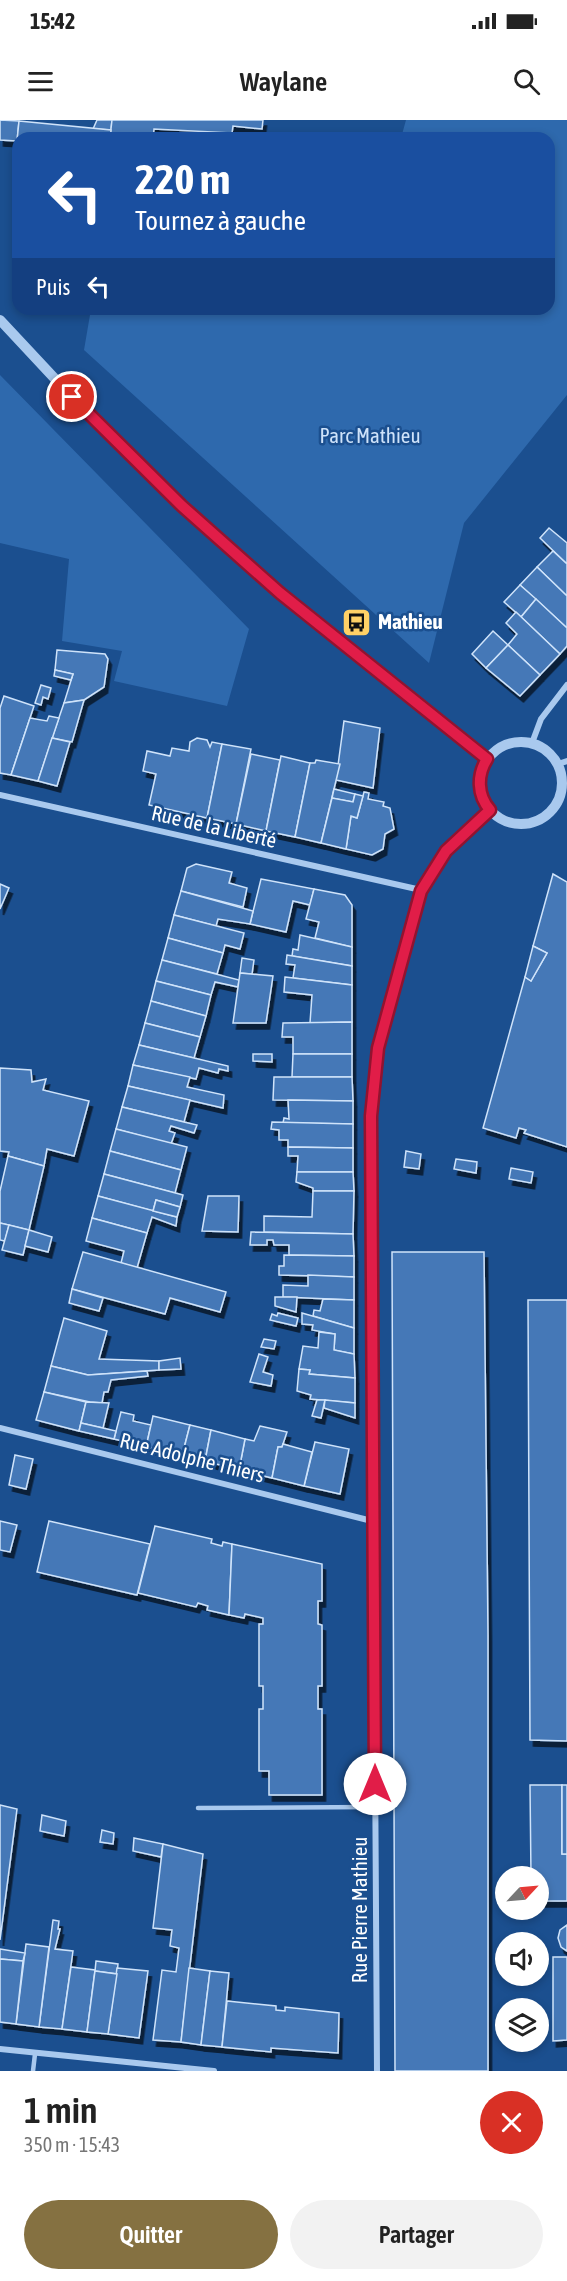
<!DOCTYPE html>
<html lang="fr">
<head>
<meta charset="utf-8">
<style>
  body { margin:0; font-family:"Asap Condensed",sans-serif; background:#f2f2f2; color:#222; height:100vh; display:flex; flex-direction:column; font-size:22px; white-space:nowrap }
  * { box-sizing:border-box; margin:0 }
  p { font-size:20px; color:#767676 }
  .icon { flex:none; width:33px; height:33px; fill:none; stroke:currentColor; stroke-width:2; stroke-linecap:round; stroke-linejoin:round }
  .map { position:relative; height:1951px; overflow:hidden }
  .sheet { display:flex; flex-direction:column; background:#fff; flex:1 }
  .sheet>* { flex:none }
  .banner { position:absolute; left:12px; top:12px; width:543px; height:183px; border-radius:18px; box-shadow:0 3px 9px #0003; background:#1a4fa0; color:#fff; overflow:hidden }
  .needle { width:39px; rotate:64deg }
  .controls { position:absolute; left:495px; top:1746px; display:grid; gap:12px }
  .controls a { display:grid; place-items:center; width:54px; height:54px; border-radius:50%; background:#fff; box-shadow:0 3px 9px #0003; font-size:30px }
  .pin { position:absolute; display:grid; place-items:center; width:51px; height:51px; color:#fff; margin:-26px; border:3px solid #fff; border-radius:50%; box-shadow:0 2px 6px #0007 }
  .me { position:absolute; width:66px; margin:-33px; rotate:0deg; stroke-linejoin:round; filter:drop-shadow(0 0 4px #0008) }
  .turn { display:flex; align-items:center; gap:21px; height:126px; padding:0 24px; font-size:27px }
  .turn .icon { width:78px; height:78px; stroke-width:2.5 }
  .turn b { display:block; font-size:42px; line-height:51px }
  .then { display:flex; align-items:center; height:57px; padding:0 24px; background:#0003; gap:12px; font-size:22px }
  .round { display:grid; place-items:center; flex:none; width:63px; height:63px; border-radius:32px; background:#f2f2f2 }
  .head { display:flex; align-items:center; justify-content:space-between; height:102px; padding:0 24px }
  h1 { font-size:36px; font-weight:600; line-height:45px }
  .button { display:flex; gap:12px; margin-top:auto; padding:12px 24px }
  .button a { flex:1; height:69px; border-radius:36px; background:#857141; color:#fff; font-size:24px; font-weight:600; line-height:69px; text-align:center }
  .button a+a { background:#f2f2f2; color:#222 }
  .status { display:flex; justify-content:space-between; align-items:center; height:42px; padding:0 30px; background:#fff; direction:ltr }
  .status svg { height:16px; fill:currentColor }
  header { display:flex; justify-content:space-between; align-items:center; height:78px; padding:0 24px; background:#fff; font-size:27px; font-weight:600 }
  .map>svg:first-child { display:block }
  .green { fill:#2e69ad }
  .building { fill:#4478b7; stroke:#cfe3fa; stroke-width:1.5; filter:url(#shadow) }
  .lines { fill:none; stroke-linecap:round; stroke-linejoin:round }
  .service { stroke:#a9c9ee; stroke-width:4.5 }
  .minor { stroke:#a9c9ee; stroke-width:6 }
  .tertiary { stroke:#a9c9ee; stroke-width:10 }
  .route-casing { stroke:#92132f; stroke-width:15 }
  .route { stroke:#e11d48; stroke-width:10 }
  .labels { text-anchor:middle; stroke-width:5; stroke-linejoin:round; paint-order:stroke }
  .park-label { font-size:21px; fill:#cfe3fa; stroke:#1b4f8f }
  .poi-label { font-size:21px; font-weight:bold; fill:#fff; stroke:#1b4f8f; text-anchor:start }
  .street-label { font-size:21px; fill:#fff; stroke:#1b4f8f }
</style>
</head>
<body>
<div class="status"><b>15:42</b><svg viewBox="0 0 49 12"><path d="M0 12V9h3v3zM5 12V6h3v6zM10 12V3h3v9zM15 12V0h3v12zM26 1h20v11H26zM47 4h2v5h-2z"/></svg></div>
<header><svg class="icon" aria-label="menu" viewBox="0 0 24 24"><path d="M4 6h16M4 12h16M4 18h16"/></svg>Waylane<svg class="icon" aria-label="search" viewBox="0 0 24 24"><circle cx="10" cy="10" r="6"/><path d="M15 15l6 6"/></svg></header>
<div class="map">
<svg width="567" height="1951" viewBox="0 0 567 1951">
  <defs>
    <filter id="shadow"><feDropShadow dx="3.5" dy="6" stdDeviation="0" flood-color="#0009"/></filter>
  </defs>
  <rect width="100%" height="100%" fill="#1b4f8f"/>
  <g class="green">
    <path d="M406 0H567V275L464 403 429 543 84 230 91 189H549V18H401Z"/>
    <path d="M0 255 249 509 227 586 114 561 122 531 62 521 69 439 0 423Z"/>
  </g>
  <g class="building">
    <path d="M0 0 19 1 17 21 0 20Z"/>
    <path d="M97 0H112L111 10 93 9Z"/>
    <path d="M112 0H263L262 9 233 6 232 13 154 9 153 18H110Z"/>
    <path d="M19 1 111 10 110 18H18L17 21Z"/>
    <path d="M549 408 567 423V444L540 418Z"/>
    <path d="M553 431 567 444V476L537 447Z"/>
    <path d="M537 447 567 476V508L520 465Z"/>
    <path d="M520 465 536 479 521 497 504 482Z"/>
    <path d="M536 479 567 508V526L560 534 521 497Z"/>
    <path d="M516 492 560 534 540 555 508 525 517 514 506 503Z"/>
    <path d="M493 511 508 525 486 548 472 534Z"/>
    <path d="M508 525 540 555 520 576 486 548Z"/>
    <path d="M57 530 105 534 108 539 104 567 84 580 64 583 73 554 55 550Z"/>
    <path d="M55 550 73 554 71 560 54 556Z"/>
    <path d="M41 565 51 568 48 579 43 577 41 585 35 583Z"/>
    <path d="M4 576 34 586 11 655 0 653V588Z"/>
    <path d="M84 580 72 622 52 618 64 583Z"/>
    <path d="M49 596 59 598 38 661 11 655 30 598 47 601Z"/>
    <path d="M344 601 380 608 373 668 336 660Z"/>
    <path d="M52 618 70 622 57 666 38 661Z"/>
    <path d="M197 618 207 620 210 627 212 622 222 624 207 698 149 685 156 654 143 651 147 631 170 636 172 628 189 631 190 622Z"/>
    <path d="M222 624 251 629 236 704 207 698Z"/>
    <path d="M251 634 280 640 266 711 236 704Z"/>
    <path d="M281 636 310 643 295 717 266 711Z"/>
    <path d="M316 640 340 644 321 723 295 717 310 643H315Z"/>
    <path d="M334 669 355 674 353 682 332 678Z"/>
    <path d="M364 672 369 673 368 679 384 682 383 686 390 688 394 709 385 714 383 729 372 735 346 729 351 696 357 698Z"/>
    <path d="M355 674 363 676 357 698 351 696 346 729 321 723 332 678 353 682Z"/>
    <path d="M196 744 232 752 229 763 247 768 243 787 181 771 187 748Z"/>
    <path d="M553 754 567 762V1027L524 1013 526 1010 519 1008 516 1018 483 1008 525 857 531 861 547 833 533 826Z"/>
    <path d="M261 759 314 769 310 785 293 781 286 812 250 804Z"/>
    <path d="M0 764 9 768 0 789Z"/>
    <path d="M314 769 345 775 352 785V827L315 818 319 802 306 799Z"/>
    <path d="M181 771 253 791 250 804 218 799 216 806 174 795Z"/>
    <path d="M174 795 244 813 240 829 225 825 223 833 168 818Z"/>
    <path d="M300 815 352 827V846L292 836 293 829 298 830Z"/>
    <path d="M168 818 223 833 217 854 162 840Z"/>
    <path d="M533 826 547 833 531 861 525 857Z"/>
    <path d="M287 835 352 846V865L293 858 295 845 286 844Z"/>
    <path d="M242 838 254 840 252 854 240 853Z"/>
    <path d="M162 840 239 860 238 867 215 862 211 875 156 861Z"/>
    <path d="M240 853 273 856 266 903H233Z"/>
    <path d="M285 857 352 865V902L310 903 312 875 284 872Z"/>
    <path d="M156 861 211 875 206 896 151 881Z"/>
    <path d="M151 881 206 896 200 917 145 903Z"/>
    <path d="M352 902V934H293V917H282L283 903Z"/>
    <path d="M145 903 200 917 194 938 139 925Z"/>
    <path d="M139 925 228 946V951L219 949 218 953 199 948 196 959 133 945Z"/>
    <path d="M253 934H272V942L253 941Z"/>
    <path d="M293 934H352V957H292Z"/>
    <path d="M133 945 190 957 187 967 224 975 223 988 128 966Z"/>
    <path d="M0 948 31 950 32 962 46 959 43 970 89 981 74 1036 47 1029 44 1046 8 1036 9 1032 0 1031Z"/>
    <path d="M274 957H352L353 981 273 980Z"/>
    <path d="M128 966 190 980 184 1002 122 987Z"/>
    <path d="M288 980 353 981V1004L283 1003 284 998 289 999Z"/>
    <path d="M122 987 184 1002 197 1005 194 1013 171 1006 169 1011 175 1013 171 1024 116 1009Z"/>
    <path d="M272 1002 353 1004V1028L288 1027V1020H279V1010L271 1009Z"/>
    <path d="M116 1009 187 1027 181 1050 110 1031Z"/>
    <path d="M288 1027 353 1028V1052H297L298 1036H288Z"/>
    <path d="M110 1031 181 1050 175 1073 104 1054Z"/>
    <path d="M406 1031 421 1034 419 1049 404 1047Z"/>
    <path d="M8 1036 44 1046 29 1110 0 1103V1071Z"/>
    <path d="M456 1039 477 1042 476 1053 454 1049Z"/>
    <path d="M511 1048 533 1052 531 1063 509 1059Z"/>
    <path d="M297 1052H353L354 1071H313V1068L296 1062Z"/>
    <path d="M104 1054 183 1075 180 1087 156 1080 153 1091 98 1076Z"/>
    <path d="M313 1071H354L353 1114 264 1112V1096L312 1097Z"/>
    <path d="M98 1076 177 1097 176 1106 152 1097 147 1113 92 1098Z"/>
    <path d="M208 1076H239L238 1112 202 1111Z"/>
    <path d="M156 1080 180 1087 177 1097 153 1091Z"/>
    <path d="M92 1098 147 1113 137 1148 121 1143 124 1131 86 1121Z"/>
    <path d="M0 1103 9 1105 5 1121 0 1120Z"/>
    <path d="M9 1105 29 1110 23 1135 2 1130Z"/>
    <path d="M29 1110 52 1117 48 1132 25 1126Z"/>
    <path d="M251 1112 353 1114 354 1136 289 1135V1125H274L273 1120H267V1125H250Z"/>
    <path d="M83 1132 226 1172 220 1192 170 1178 165 1194 72 1169Z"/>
    <path d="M392 1132H484L488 1515V1951H395Z"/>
    <path d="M284 1135 354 1136V1157L279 1155V1146H284Z"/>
    <path d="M308 1155 354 1157V1180L283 1177V1165L308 1166Z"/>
    <path d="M72 1169 103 1178 99 1191 69 1183Z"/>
    <path d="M275 1177H297L296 1192 275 1186Z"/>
    <path d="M323 1179 354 1180V1208L313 1196 314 1190 320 1191Z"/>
    <path d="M528 1180H567V1621L530 1620Z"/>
    <path d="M278 1193 298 1198 296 1206 270 1200 272 1194 277 1196Z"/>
    <path d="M302 1193 354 1208V1234L334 1230 335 1214 312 1210 313 1205 302 1204Z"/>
    <path d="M64 1198 107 1211 99 1239 159 1241V1250L88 1255 51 1246Z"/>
    <path d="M319 1212 335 1214 334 1230 354 1234 355 1258 309 1254 310 1250 299 1249 303 1226 318 1228Z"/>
    <path d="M264 1219 276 1221 274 1229 261 1227Z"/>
    <path d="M259 1234 268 1237 263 1252 273 1255 271 1266 250 1262Z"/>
    <path d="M180 1238 181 1249 159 1250V1241Z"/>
    <path d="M51 1246 88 1255 147 1251 148 1256 111 1260 108 1272H104L102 1283 90 1282 44 1272Z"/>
    <path d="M299 1249 310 1250 309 1254 355 1258V1283L310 1279 311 1275 297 1271Z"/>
    <path d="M44 1272 86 1282 79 1311 36 1300Z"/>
    <path d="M317 1280H325L321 1298 312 1296Z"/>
    <path d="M325 1280 355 1283V1298L324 1288Z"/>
    <path d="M86 1282 109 1283 103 1308 81 1303Z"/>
    <path d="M121 1292 134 1295 133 1301 151 1305 146 1327 114 1319Z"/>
    <path d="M153 1296 190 1305 182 1336 146 1327Z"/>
    <path d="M81 1303 116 1311 114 1319 79 1311Z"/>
    <path d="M190 1305 211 1310 205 1341 182 1336Z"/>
    <path d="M260 1306 287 1312 282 1327H278L272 1358 239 1350 245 1319 254 1321Z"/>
    <path d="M211 1310 245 1319 239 1350 205 1341Z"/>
    <path d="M315 1322 349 1329 340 1374 304 1366Z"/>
    <path d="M283 1324 312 1332 304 1366 272 1358 278 1327H282Z"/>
    <path d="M15 1335 33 1339 26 1369 9 1365Z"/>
    <path d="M0 1401 17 1405 10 1432 0 1430Z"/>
    <path d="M49 1401 150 1424 137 1475 37 1452Z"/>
    <path d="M155 1406 212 1419 211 1423 222 1426 223 1422 232 1424 229 1495 207 1490 208 1486 198 1483 196 1487 138 1473Z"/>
    <path d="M232 1424 322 1444V1481H318V1504L322 1505V1566H318V1589H322V1675H269V1651H259V1589H263V1566H259V1504H263V1498L245 1494 244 1498 229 1495Z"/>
    <path d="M530 1665H562V1734H567V1781H538V1756H531Z"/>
    <rect x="562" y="1665" width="5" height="69"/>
    <path d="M0 1685 17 1689 0 1820Z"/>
    <path d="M42 1695 66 1701 64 1716 40 1711Z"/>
    <path d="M102 1710 114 1713 113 1724 100 1722Z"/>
    <path d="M134 1718 163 1724 161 1737 133 1731Z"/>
    <path d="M163 1724 203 1734 181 1922 153 1920 162 1850 176 1852 179 1828 170 1826 172 1810 153 1808Z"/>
    <path d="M53 1800 59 1801 58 1809H60L55 1829 73 1831 62 1909 39 1907Z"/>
    <path d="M567 1805V1831L561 1827 558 1818 560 1810Z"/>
    <path d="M26 1824 49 1827 39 1907 16 1904Z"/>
    <path d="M0 1829 25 1833 23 1841 0 1839Z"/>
    <path d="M553 1837H567V1920L553 1921Z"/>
    <path d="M0 1839 23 1841 16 1904 0 1902Z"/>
    <path d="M96 1841 118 1844 117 1854 95 1851Z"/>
    <path d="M71 1847 95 1850 87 1912 62 1909Z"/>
    <path d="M117 1848 148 1851 139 1918 108 1914Z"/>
    <path d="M189 1848 210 1851 201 1925 181 1922Z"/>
    <path d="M95 1851 117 1854 108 1914 87 1912Z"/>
    <path d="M210 1851 229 1853 222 1927 201 1925Z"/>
    <path d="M227 1881 276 1886V1890L285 1891V1887L339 1893 338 1933 271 1928V1932L222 1927Z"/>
  </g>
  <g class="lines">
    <g class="service">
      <path d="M198 1688 375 1687"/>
      <path d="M33 1951 35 1934"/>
    </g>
    <g class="minor">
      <path d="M532 623 541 599 567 565"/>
      <path d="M558 644 567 641"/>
      <path d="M0 675 421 770"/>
      <path d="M0 1308 376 1402"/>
      <path d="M0 1929 214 1951"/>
      <path d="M377 1951 371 996 378 928 421 770 446 731 490 690"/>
    </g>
    <g class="tertiary">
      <path d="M0 200 85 291 182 386 306 494 487 639"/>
      <circle cx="521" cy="663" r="41"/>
    </g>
  </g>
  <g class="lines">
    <defs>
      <path id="route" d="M72 277 182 386 280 473 487 639C477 655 477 675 490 690L446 731 421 771 378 928 371 996 375 1664"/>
    </defs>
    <use href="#route" class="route-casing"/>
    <use href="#route" class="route"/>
  </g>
  <defs>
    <symbol id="bus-square" viewBox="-11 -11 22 22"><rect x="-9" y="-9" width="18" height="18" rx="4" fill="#ffd166" stroke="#1b4f8f"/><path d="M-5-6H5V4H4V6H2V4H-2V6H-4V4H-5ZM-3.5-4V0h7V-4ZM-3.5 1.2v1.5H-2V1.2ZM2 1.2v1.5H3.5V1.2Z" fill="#111"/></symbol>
  </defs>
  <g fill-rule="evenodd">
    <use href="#bus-square" x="340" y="486" width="33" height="33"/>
  </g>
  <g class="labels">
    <g class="park-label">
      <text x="370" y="323">Parc Mathieu</text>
    </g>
    <g class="poi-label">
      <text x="378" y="509">Mathieu</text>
    </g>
    <g class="street-label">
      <text transform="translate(214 707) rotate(13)" y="7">Rue de la Liberté</text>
      <text transform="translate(192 1338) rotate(14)" y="7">Rue Adolphe Thiers</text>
      <text transform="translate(360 1790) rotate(-90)" y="7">Rue Pierre Mathieu</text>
    </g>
  </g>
</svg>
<div class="controls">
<a><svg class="needle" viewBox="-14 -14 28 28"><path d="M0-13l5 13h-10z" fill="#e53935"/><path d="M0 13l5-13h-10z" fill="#767676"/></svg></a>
<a><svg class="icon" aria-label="sound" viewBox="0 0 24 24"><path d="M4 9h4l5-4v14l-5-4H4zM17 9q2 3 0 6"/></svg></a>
<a><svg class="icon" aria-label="layers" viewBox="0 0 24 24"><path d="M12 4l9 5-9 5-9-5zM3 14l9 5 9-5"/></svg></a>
</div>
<div class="pin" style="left:72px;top:277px;background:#d93025"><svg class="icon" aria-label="arrive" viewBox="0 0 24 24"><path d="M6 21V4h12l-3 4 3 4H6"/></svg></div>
<svg class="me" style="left:375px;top:1664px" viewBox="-20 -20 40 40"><circle r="19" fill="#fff"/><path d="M0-13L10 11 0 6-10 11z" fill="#e11d48"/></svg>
<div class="banner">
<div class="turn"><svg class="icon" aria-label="left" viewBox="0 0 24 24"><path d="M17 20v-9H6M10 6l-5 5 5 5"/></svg><div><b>220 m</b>Tournez à gauche</div></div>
<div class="then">Puis<svg class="icon" aria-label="left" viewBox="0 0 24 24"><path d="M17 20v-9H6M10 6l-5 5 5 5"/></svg></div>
</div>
</div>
<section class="sheet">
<div class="head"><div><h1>1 min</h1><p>350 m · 15:43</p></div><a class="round" style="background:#d93025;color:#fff"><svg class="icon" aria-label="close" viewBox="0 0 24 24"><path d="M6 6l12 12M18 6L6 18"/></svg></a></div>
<div class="button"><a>Quitter</a><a>Partager</a></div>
</section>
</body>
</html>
